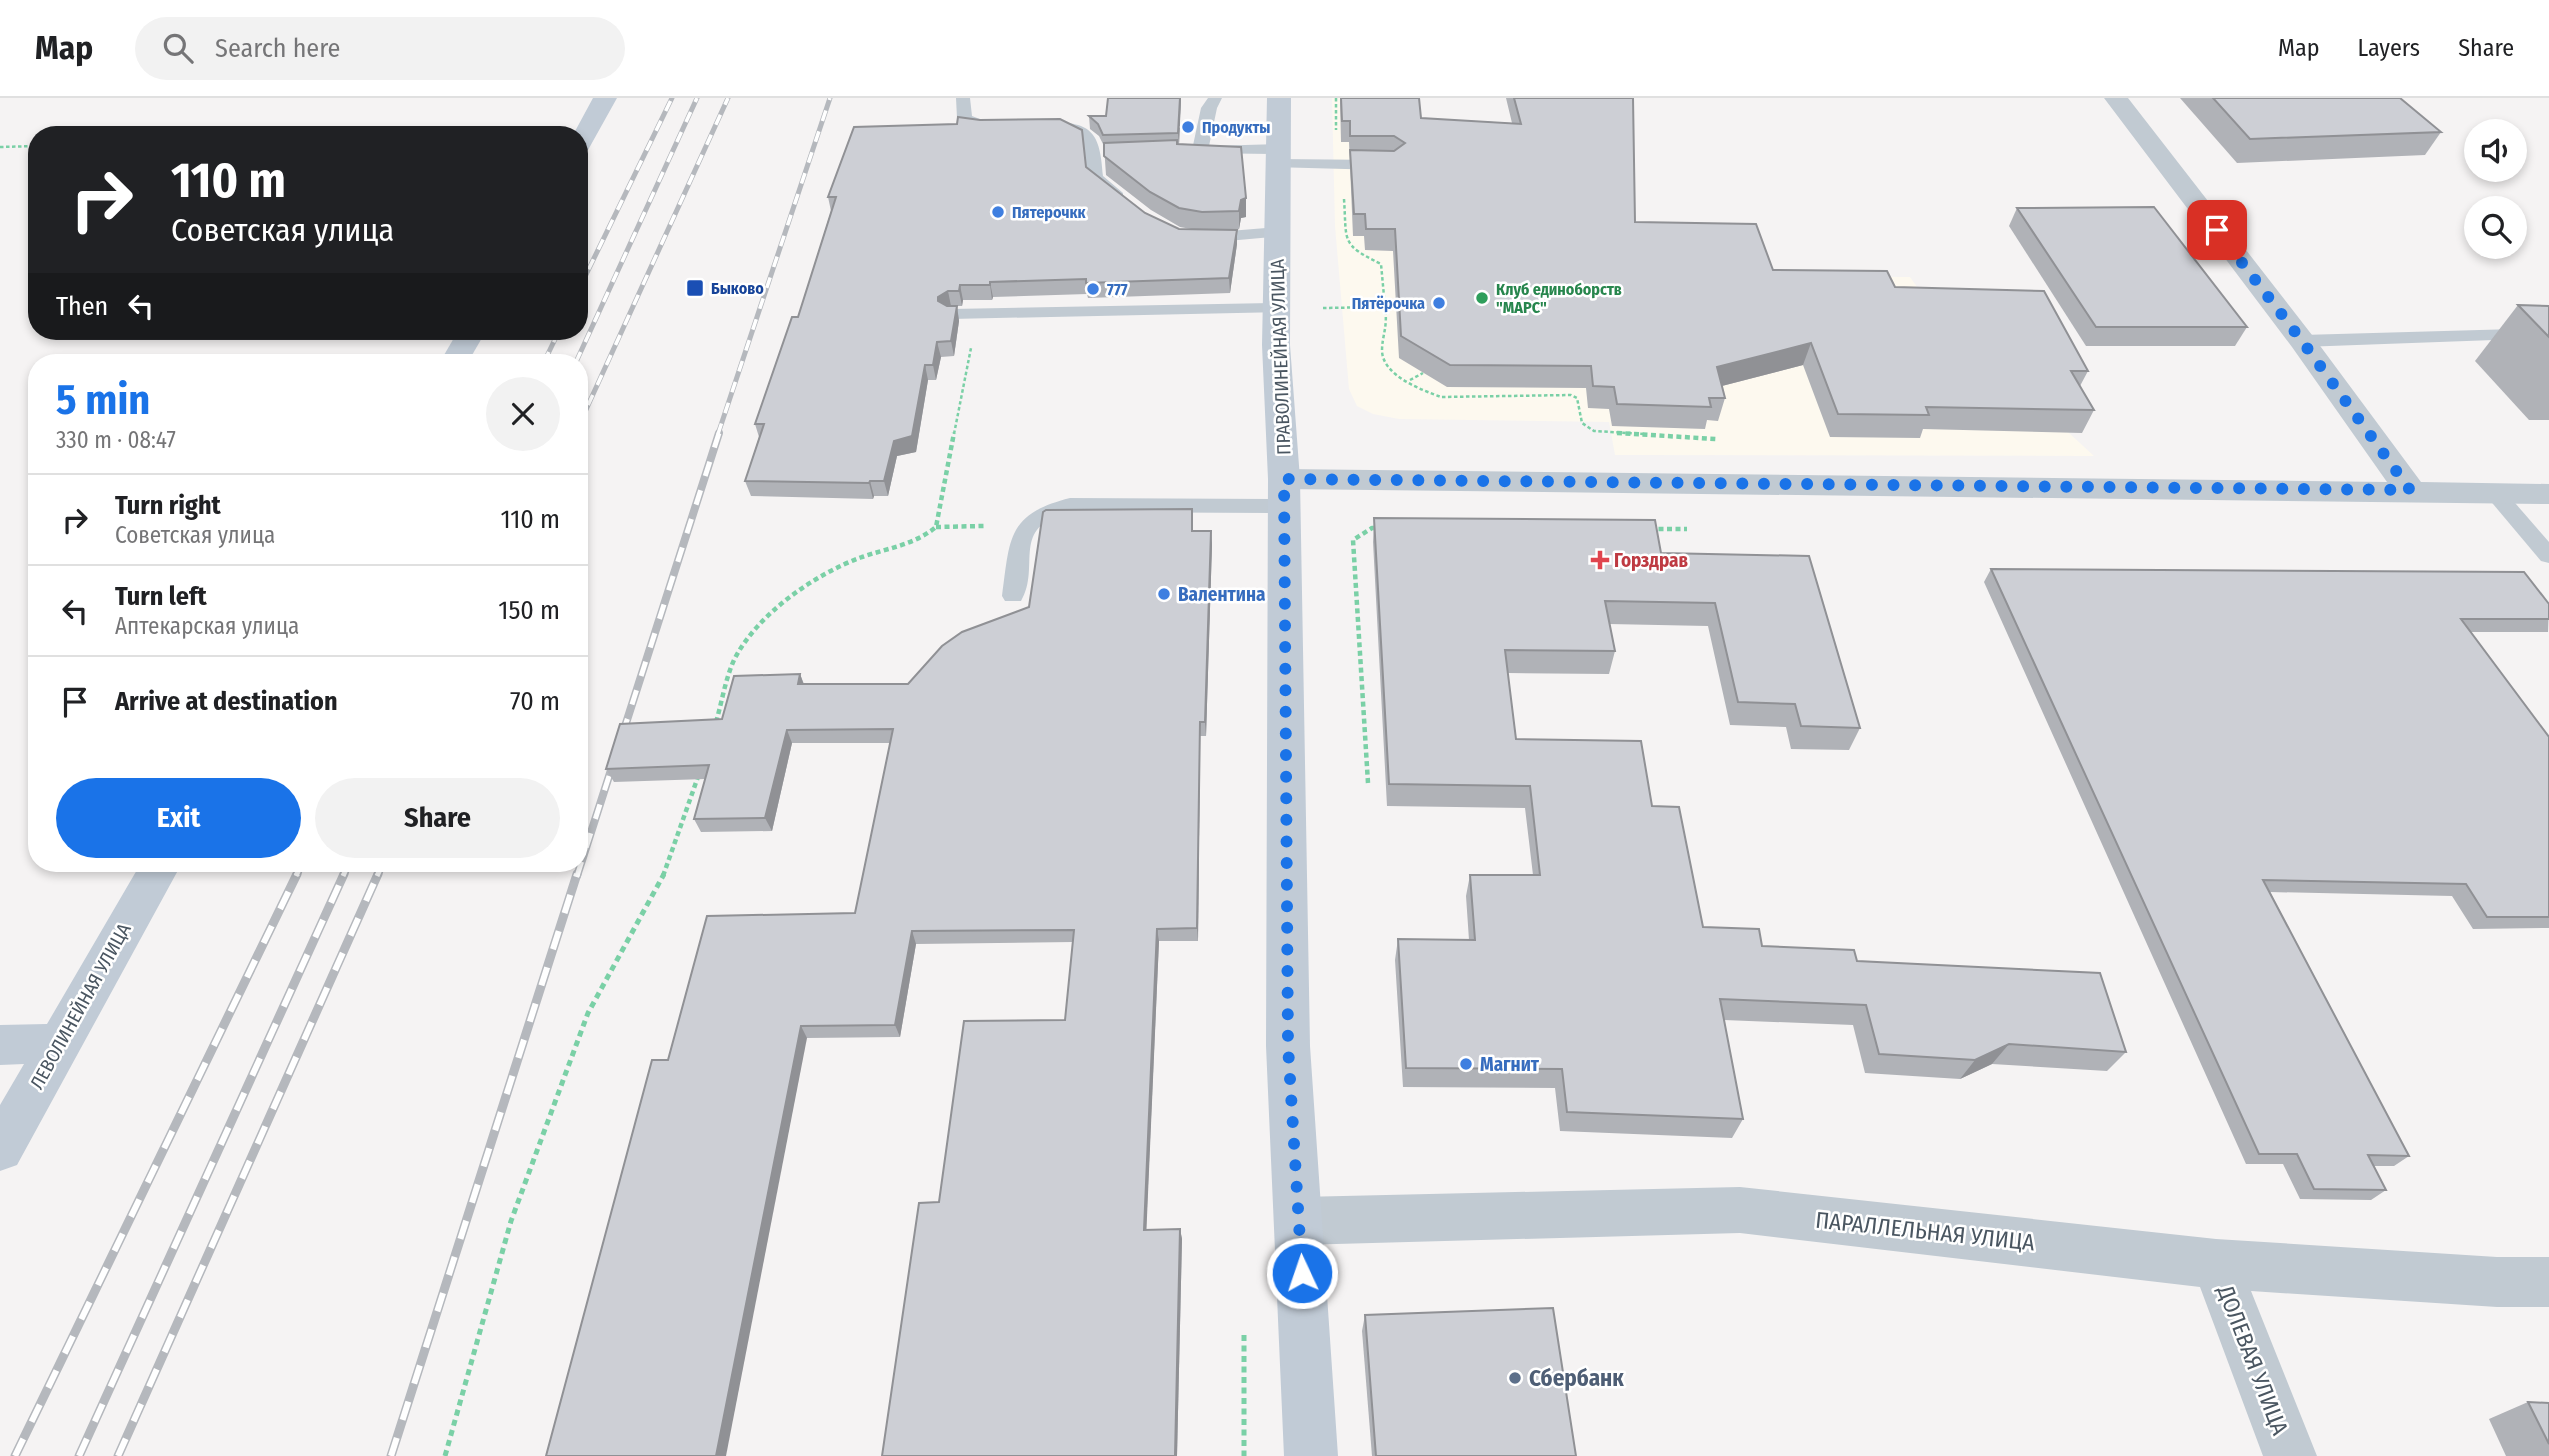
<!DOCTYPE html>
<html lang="en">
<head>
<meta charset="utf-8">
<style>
  body { margin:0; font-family:"Fira Sans Condensed",sans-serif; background:#f2f2f2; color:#202124; height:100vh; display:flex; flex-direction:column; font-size:26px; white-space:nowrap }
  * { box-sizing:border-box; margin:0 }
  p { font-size:23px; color:#757577 }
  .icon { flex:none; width:38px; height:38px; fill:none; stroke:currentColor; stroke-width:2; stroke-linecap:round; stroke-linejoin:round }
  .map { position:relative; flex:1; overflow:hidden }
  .drawer { position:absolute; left:28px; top:256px; width:560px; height:518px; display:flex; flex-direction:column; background:#fff; border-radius:28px; box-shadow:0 4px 10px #0003 }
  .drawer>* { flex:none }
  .hud { position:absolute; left:28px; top:28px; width:560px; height:214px; border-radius:28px; box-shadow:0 4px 10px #0003; background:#202124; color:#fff; overflow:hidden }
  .buttons { position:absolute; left:2464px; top:21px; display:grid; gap:14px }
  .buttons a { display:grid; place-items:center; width:63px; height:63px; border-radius:50%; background:#fff; box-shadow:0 4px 10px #0003; font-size:35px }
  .pin { position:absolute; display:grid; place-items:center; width:60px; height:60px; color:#fff; margin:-30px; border-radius:14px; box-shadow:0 4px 10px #0006 }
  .me { position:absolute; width:77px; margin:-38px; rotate:357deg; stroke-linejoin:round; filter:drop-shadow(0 0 5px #0008) }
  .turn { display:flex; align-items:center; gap:24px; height:147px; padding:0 28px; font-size:32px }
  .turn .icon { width:91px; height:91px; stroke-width:2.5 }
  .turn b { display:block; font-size:49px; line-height:60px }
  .then { display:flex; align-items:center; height:66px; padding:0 28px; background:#0003; gap:14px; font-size:26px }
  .round { display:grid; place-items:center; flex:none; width:74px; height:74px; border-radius:37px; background:#f2f2f2 }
  .head { display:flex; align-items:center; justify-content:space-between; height:119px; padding:0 28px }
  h1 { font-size:42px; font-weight:700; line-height:52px; color:#1a73e8 }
  .button { display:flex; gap:14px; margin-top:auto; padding:14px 28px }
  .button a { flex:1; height:80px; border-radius:42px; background:#1a73e8; color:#fff; font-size:28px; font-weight:700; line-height:80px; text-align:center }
  .button a+a { background:#f2f2f2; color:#202124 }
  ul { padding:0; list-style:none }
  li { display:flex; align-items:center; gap:21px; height:91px; padding:0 28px; border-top:2px solid #e0e0e0 }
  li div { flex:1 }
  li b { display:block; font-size:26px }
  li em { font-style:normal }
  header { display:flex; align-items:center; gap:42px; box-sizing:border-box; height:98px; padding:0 35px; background:#fff; border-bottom:2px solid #e0e0e0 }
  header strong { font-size:33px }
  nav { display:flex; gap:38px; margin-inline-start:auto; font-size:24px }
  .search { width:490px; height:63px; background:#f2f2f2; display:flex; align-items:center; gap:18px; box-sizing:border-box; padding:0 24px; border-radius:38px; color:#757577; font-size:26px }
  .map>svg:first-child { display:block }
  .commercial { fill:#fdf9ef }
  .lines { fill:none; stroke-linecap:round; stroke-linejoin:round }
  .path-far2 { stroke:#7ad0a6; stroke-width:2.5; stroke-dasharray:3.5 2.5; stroke-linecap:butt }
  .path-far1 { stroke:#7ad0a6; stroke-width:4.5; stroke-dasharray:5 3.5; stroke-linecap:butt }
  .path { stroke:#7ad0a6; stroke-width:5; stroke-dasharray:6 4.5; stroke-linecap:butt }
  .service { fill:#c1cad2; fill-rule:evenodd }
  .minor { fill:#c1cad2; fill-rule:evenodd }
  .tertiary { fill:#c1cad2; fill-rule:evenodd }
  .secondary { fill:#c1cbd6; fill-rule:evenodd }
  .rail-far2-casing { stroke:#b5b8bd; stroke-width:5 }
  .rail-far1-casing { stroke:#b5b8bd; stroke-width:8 }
  .rail-casing { stroke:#b5b8bd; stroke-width:9 }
  .rail-far2 { stroke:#fff; stroke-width:3.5; stroke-dasharray:11; stroke-linecap:butt }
  .rail-far1 { stroke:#fff; stroke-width:5; stroke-dasharray:15; stroke-linecap:butt }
  .rail { stroke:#fff; stroke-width:6; stroke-dasharray:19; stroke-linecap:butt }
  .wall { fill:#b0b2b7 }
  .shaded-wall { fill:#909195 }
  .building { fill:#cdcfd5; stroke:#909195; stroke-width:2 }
  .route { stroke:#1a73e8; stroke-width:12; stroke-dasharray:0 21.6 }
  .shop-dot { fill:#3f7fe0; stroke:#fff; stroke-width:2.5 }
  .transit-dot { fill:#1a4fb4; stroke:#fff; stroke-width:2.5 }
  .leisure-dot { fill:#2e9e5b; stroke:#fff; stroke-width:2.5 }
  .health-dot { fill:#e0444e; stroke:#fff; stroke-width:2.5 }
  .service-dot { fill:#5c6f8a; stroke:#fff; stroke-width:2.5 }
  .labels { text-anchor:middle; stroke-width:5; stroke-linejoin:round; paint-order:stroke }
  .far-shop-label { font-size:16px; font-weight:bold; fill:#366cbe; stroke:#fff; text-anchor:start }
  .far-transit-label { font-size:16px; font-weight:bold; fill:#164399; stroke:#fff; text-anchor:start }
  .far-leisure-label { font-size:16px; font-weight:bold; fill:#27864d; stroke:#fff; text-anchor:start }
  .street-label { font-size:19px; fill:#4a5661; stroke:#fff }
  .health-label { font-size:19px; font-weight:bold; fill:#be3a42; stroke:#fff; text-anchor:start }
  .shop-label { font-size:19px; font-weight:bold; fill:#366cbe; stroke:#fff; text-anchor:start }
  .near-street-label { font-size:23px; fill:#4a5661; stroke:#fff }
  .near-service-label { font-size:23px; font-weight:bold; fill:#4e5e75; stroke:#fff; text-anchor:start }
</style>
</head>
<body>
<header>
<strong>Map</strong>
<div class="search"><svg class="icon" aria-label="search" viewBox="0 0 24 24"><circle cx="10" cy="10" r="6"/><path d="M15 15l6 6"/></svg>Search here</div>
<nav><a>Map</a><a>Layers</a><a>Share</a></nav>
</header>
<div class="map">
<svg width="2549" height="1358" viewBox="0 0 2549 1358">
  <rect width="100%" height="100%" fill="#f5f3f3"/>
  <path class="commercial" d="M1332 0H1397L1408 138 1739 178 1910 179 1929 206 2094 358 1615 357 1609 324 1399 321 1373 316 1357 308 1349 291 1335 128Z"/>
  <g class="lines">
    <g class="path-far2">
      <path d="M1336 0V32"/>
      <path d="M0 49 37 48"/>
      <path d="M1344 101C1347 144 1340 146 1381 166L1385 209"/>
      <path d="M1323 210 1385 209C1388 230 1382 237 1382 253 1383 278 1422 292 1441 299L1571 297 1577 300 1582 325 1594 333 1644 336"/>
      <path d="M1410 282 1423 275"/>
      <path d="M954 336 971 250"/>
    </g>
    <g class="path-far1">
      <path d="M1617 335 1716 341"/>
      <path d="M936 429 984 428"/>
      <path d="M1650 431H1687"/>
      <path d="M716 624C722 604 725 582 734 562 757 516 815 476 862 459 888 450 914 447 936 429L954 335"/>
      <path d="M1368 685 1353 442 1372 430H1379"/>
      <path d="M663 778 699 676"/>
    </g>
    <g class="path">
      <path d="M1244 1237V1358"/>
      <path d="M445 1358 511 1123 588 915 664 776"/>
    </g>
    <g class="service">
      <path d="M956 0H970L972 18 1003 30 995 35 970 30 957 20Z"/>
      <path d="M1208 0H1222L1217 10 1209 48 1278 46 1286 51 1278 56 1194 55 1192 52 1201 10Z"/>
      <path d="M1049 24C1093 24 1100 35 1103 78L1123 95V101H1111L1087 79 1081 41 1072 35 1044 32 1041 29Z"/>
      <path d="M1278 61 1382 62 1390 67 1382 72 1272 69 1270 66Z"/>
      <path d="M1277 129 1283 130 1285 134 1283 138 1205 145 1197 140 1205 135Z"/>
      <path d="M1276 205 1282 206 1285 210 1282 214 951 221 942 216 951 211Z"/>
      <path d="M2549 230V240L2302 249 2293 243 2302 237Z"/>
      <path d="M2495 388 2502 390 2549 444V465L2541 463 2488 400 2485 395 2488 390Z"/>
      <path d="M1070 400 1283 401 1293 408 1283 415 1070 414C1008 429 1042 468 1021 503H1005L1002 498C1010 440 1007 416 1070 400Z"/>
    </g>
    <path class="minor" d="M1740 1089 2216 1141 2497 1159H2549V1209H2497L2251 1193 2317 1358H2263L2200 1189 1740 1135 1300 1147 1283 1140 1276 1123 1283 1106 1300 1099Z"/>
    <path class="tertiary" d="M2104 0H2128L2312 237 2421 384 2549 386V406L1284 391 1273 388 1268 381 1273 374 1284 371 2387 384 2292 249Z"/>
    <g class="secondary">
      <path d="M593 0H617L588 52 579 54V37H573Z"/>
      <path d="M1267 0H1291L1290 247 1300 381 1310 948 1338 1358H1284L1266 948 1268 381 1262 247Z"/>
      <path d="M458 233H486L468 264H440Z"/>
      <path d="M141 765H182L17 1067 0 1073V1007L24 966 0 967V927L47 926Z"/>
    </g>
    <defs>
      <g id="rail-far2">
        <path d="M579 191 672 0"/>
        <path d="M544 264 559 233"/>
        <path d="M576 264 697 0"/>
        <path d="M579 327 728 0"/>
        <path d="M718 336 830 0"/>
      </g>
      <g id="rail-far1">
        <path d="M296 778 302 765"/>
        <path d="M343 778 349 765"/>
        <path d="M377 778 383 765"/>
        <path d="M577 778 719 335"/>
      </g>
      <g id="rail">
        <path d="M15 1358 297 776"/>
        <path d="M79 1358 344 776"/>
        <path d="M118 1358 378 776"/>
        <path d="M391 1358 577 776"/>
      </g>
    </defs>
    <use href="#rail-far2" class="rail-far2-casing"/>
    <use href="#rail-far1" class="rail-far1-casing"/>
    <use href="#rail" class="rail-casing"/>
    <use href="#rail-far2" class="rail-far2"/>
    <use href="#rail-far1" class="rail-far1"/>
    <use href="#rail" class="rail"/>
  </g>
  <g class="wall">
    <path d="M1108 0H1181L1179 46 1246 100V119L1241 120 1239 131 1236 132 1237 146 1230 195 1088 200 1087 196 993 199 992 202H963L962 208H953H957L959 223 954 258 941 259 936 282H928L916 354 897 358 888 398H874L873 401 751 398 745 383 759 339 755 326 798 219 831 113 828 99 1086 69 1145 115 1179 131H1191L1180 129 1151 112 1106 77 1104 48 1099 38 1090 31 1089 18H1106Z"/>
    <path d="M1340 0H1419L1421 20 1512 25 1506 0H1633L1635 124 1773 172 1895 189 2088 273 2080 288 2094 312 2082 335 1923 331 1920 340 1830 339 1803 267 1722 288 1725 300 1718 323 1707 322 1705 331 1612 328 1609 311 1588 310 1586 290 1447 289 1399 260 1393 153 1365 152 1364 138H1353L1349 44H1341Z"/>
    <path d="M2180 0H2400L2441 34 2425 57 2237 65Z"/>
    <path d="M2017 110 2247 229 2235 248H2086L2009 128Z"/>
    <path d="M2518 207 2549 208V322H2529L2475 263Z"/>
    <path d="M1374 420 1661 455 1860 630 1849 652 1791 651 1786 629 1730 627 1708 528 1609 526 1615 553 1609 576 1508 575 1516 641 1652 708 1703 829 1762 848 1857 863 2126 954 2107 973 1992 966 1960 981 1865 975 1853 927 1724 922 1743 1021 1732 1040 1560 1033 1555 990 1403 989 1395 862 1398 841 1469 842 1466 798 1470 777H1533L1525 710 1387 708 1373 444Z"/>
    <path d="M1193 425V433H1211L1212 447 1206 638H1200L1198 843H1159L1146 1132 1180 1131 1182 1141 1177 1358H882L939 1104 1065 922 1073 844 916 846 900 939 807 940 668 962 855 815 891 645H792L772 733 701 734 694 721 705 681 614 684 606 671 722 621 800 576 804 586H908L1029 509Z"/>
    <path d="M1991 471 2549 506 2548 534H2471L2549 639V830L2473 831 2452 798 2270 794 2409 1058 2394 1068H2373L2386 1092 2371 1102 2300 1101 2283 1066H2246L1984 484Z"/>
    <path d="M1365 1217 1576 1358H1372L1362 1233Z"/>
    <path d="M2528 1304 2549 1305V1358H2506L2489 1321Z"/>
  </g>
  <g class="shaded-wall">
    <path d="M1180 0H1181L1179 47 1178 35Z"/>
    <path d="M1246 100V119L1241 120 1239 131V113L1241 102Z"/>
    <path d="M1237 132V146L1230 195 1229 180Z"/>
    <path d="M990 184 993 199 992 202 990 187Z"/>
    <path d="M960 187 963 202 962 208 959 193Z"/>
    <path d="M948 193 951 208 941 214 938 203V199Z"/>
    <path d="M957 208 959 223 954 258 951 243Z"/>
    <path d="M937 244 941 259 936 282 933 267Z"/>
    <path d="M1811 245 1803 267 1710 291 1717 269Z"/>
    <path d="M925 267 928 282 916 354 897 358 888 398 884 383 894 343Z"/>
    <path d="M870 383 874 398 873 401 869 385Z"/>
    <path d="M1211 433 1212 447 1206 638 1205 624Z"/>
    <path d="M800 576 805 590 798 586Z"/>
    <path d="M1200 624V638L1198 843 1197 830Z"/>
    <path d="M787 632 792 645 772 733 765 720Z"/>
    <path d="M1157 831 1159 843 1146 1142 1144 1132Z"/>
    <path d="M912 833 916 846 900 939 895 927Z"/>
    <path d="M801 928 807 940 726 1358H716Z"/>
    <path d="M2009 946 1992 966 1960 981 1975 962Z"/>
    <path d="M1180 1131 1182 1141 1177 1358H1175Z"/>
  </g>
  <g class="building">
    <path d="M1108 0H1180L1178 35 1103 37 1098 26 1089 18H1106Z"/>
    <path d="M1341 0H1419L1421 20 1521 26 1514 0H1633L1635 124 1756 126 1773 172 1887 173 1895 189 2044 193 2088 273H2071L2094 312 1926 309 1929 317 1838 316 1811 245 1717 269 1725 300H1709L1711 309 1617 306 1614 289 1593 288 1591 268 1450 267 1401 238 1395 131H1366L1365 116H1354L1350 52 1394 53 1405 45 1394 38H1350V23H1342Z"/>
    <path d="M2213 0H2400L2441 34 2250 41Z"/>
    <path d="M958 19 980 22 1060 21 1082 32 1086 69 1145 115 1179 131 1237 132 1229 180 1086 185V181L990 184V187H960L959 193H948L938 199V203L947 208H957L951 243 937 244 933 267H925L912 338 894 343 884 383H870L869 385 745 383 764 326H755L792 219H798L836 99H828L854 29 957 26Z"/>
    <path d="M1177 42V46L1241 49 1246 100 1241 102 1239 113 1202 114 1179 110 1150 94 1104 58V45Z"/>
    <path d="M2154 109 2247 229H2096L2017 110Z"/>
    <path d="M2518 207 2549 208V239Z"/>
    <path d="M1192 411V433H1211L1205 624H1200L1197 830 1157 831 1144 1132 1180 1131 1175 1358H882L919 1105 939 1104 964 923 1065 922 1074 832 912 833 895 927 801 928 716 1358H546L652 962H668L707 818 855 815 893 631 787 632 765 720 694 721 709 667 606 671 620 626 722 621 734 578 800 576 798 586H908L942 548 962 534 1029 509 1043 414 1046 412Z"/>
    <path d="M1374 420 1655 422 1661 455 1809 458 1860 630 1801 628 1795 606 1738 604 1715 505 1605 503 1615 553 1505 552 1516 641 1641 643 1652 708 1679 709 1703 829 1759 831 1762 848 1854 852 1857 863 2100 875 2126 954 2009 946 1975 962 1879 956 1866 907 1720 901 1743 1021 1567 1014 1562 971 1406 970 1398 841 1475 842 1470 777H1540L1530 688 1389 686Z"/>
    <path d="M1991 471 2524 474 2549 506V521H2461L2549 639V819H2487L2466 786 2263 782 2409 1058 2368 1057 2386 1092 2314 1091 2297 1056H2259Z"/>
    <path d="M1553 1210 1576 1358H1376L1365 1217Z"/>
    <path d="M2528 1304 2549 1305V1346Z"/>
  </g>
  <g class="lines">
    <path class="route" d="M1302 1175 1288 948 1284 381 2410 392 2302 243 2217 132"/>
  </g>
  <g class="shop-dot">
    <circle cx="1188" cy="29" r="7"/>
    <circle cx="998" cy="114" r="7"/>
    <circle cx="1093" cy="191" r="7"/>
    <circle cx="1439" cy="205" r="7"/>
    <circle cx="1164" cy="496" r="7"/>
    <circle cx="1466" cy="966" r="7"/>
  </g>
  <rect class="transit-dot" x="686" y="181" width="18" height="18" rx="3.5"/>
  <circle class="leisure-dot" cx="1482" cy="200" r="7"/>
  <path class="health-dot" d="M1596.5 451.5h7v7h7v7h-7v7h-7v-7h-7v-7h7z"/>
  <circle class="service-dot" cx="1515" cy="1280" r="7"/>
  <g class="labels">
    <g class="far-shop-label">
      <text x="1202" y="35">Продукты</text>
      <text x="1012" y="120">Пятерочкк</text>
      <text x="1107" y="197">777</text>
      <text x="1425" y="211" text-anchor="end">Пятёрочка</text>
    </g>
    <g class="far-transit-label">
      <text x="711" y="196">Быково</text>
    </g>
    <g class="far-leisure-label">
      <text x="1496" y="197">Клуб единоборств<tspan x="1496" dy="18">"МАРС"</tspan></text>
    </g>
    <g class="street-label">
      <text transform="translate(1280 259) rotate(-92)" y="7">ПРАВОЛИНЕЙНАЯ УЛИЦА</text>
      <text transform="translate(80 908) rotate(-61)" y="7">ЛЕВОЛИНЕЙНАЯ УЛИЦА</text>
    </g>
    <g class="health-label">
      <text x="1614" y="469">Горздрав</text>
    </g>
    <g class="shop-label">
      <text x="1178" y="503">Валентина</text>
      <text x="1480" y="973">Магнит</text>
    </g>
    <g class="near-street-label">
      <text transform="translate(1925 1133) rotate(6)" y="8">ПАРАЛЛЕЛЬНАЯ УЛИЦА</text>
      <text transform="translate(2253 1262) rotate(69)" y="8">ДОЛЕВАЯ УЛИЦА</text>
    </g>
    <g class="near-service-label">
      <text x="1529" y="1288">Сбербанк</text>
    </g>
  </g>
</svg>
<div class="buttons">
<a><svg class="icon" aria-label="sound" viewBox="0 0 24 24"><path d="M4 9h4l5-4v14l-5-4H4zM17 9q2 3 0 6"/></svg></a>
<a><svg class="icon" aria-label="search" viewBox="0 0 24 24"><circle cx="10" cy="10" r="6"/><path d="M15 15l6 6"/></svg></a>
</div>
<div class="pin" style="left:2217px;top:132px;background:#d93025"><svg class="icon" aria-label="arrive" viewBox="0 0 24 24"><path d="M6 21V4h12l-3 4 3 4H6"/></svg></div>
<svg class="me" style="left:1302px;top:1175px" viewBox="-20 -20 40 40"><circle r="17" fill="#1a73e8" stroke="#fff" stroke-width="3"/><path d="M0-11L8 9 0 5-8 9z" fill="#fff"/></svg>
<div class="hud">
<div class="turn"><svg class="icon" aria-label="right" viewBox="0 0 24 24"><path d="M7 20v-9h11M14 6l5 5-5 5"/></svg><div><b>110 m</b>Советская улица</div></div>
<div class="then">Then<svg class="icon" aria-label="left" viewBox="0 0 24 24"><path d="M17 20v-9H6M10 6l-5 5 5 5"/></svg></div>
</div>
<section class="drawer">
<div class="head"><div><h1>5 min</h1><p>330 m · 08:47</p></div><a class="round"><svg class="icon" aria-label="close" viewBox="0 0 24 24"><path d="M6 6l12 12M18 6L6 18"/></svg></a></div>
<ul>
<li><svg class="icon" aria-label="right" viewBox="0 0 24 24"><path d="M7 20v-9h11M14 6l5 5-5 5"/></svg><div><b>Turn right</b><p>Советская улица</p></div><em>110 m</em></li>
<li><svg class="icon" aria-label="left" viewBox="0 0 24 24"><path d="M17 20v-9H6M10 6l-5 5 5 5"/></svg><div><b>Turn left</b><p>Аптекарская улица</p></div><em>150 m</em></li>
<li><svg class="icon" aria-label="arrive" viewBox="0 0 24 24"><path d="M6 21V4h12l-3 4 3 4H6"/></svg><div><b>Arrive at destination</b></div><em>70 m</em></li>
</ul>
<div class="button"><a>Exit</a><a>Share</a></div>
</section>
</div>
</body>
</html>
